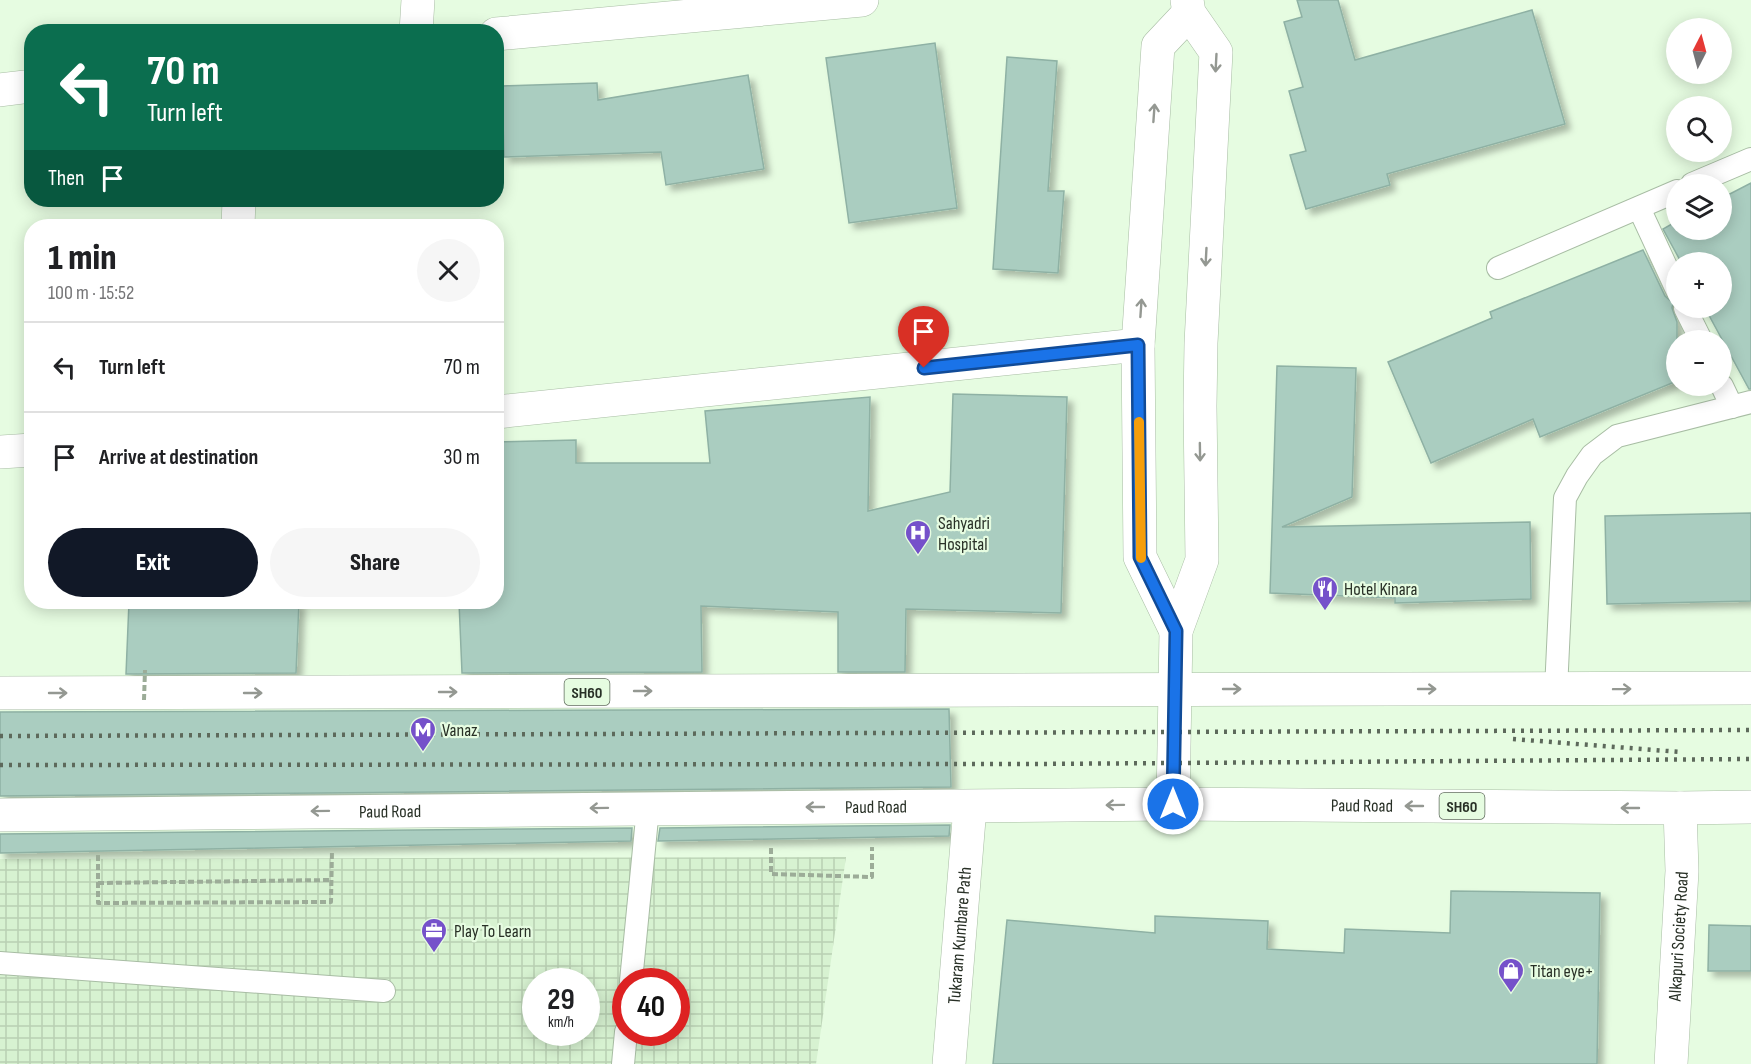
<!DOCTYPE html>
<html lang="en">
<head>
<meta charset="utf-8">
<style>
  body { margin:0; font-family:"Sofia Sans Condensed",sans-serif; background:#f6f6f6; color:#202124; height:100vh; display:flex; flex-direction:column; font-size:22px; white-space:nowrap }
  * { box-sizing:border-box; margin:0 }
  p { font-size:20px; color:#757577 }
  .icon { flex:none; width:33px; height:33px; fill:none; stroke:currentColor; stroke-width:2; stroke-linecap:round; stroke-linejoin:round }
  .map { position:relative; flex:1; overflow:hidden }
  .details { position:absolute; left:24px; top:219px; width:480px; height:390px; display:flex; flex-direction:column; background:#fff; border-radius:24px; box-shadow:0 3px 15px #0003 }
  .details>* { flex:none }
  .guide { position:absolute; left:24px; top:24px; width:480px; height:183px; border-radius:24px; box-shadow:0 3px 15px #0003; background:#0b6e4f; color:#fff; overflow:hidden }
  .needle { width:39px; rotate:6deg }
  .controls { position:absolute; left:1666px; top:18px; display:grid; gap:12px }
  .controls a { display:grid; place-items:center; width:66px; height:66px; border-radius:50%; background:#fff; box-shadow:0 3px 15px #0003; font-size:30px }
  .speed { position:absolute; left:522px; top:968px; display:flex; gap:12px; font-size:30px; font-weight:700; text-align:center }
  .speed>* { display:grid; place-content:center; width:78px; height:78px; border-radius:50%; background:#fff; box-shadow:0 3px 15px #0003; line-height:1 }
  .speed small { font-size:15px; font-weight:400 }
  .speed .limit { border:9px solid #d22; background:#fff; color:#111 }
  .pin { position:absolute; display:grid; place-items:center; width:51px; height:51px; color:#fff; margin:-62px -26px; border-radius:50% 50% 50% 0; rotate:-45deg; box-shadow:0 0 6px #0007 }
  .pin .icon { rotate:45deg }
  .me { position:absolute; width:66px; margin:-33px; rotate:0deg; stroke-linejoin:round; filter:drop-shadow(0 0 4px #0008) }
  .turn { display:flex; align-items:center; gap:21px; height:126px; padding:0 24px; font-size:27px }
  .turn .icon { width:78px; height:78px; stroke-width:2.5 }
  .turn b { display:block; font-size:42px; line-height:51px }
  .then { display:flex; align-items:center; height:57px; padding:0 24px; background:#0003; gap:12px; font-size:22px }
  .round { display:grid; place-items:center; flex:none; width:63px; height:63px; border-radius:32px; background:#f6f6f6 }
  .summary { display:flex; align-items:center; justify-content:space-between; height:102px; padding:0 24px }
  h1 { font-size:36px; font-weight:800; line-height:45px }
  .primary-button { display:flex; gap:12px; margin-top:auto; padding:12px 24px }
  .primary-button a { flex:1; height:69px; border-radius:36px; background:#111827; color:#fff; font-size:24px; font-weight:800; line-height:69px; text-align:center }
  .primary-button a+a { background:#f6f6f6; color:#202124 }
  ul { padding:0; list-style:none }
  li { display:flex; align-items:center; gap:18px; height:90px; padding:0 24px; border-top:2px solid #e0e0e0 }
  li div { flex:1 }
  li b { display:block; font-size:22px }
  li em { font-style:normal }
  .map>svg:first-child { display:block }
  .industrial { fill:url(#industrial-grid); fill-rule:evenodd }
  .building { fill:#aacdc0; stroke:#8eb1a4; stroke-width:1.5; filter:url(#shadow) }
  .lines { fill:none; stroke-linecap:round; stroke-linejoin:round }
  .lane-casing { stroke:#a8bda4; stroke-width:24 }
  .street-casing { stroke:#a8bda4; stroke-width:34 }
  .secondary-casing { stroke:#a8bda4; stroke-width:34 }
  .primary-casing { stroke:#a8bda4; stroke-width:34 }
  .path { stroke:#9cac98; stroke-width:4; stroke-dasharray:6 3; stroke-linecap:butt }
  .lane { stroke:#fff; stroke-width:22 }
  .street { stroke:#fff; stroke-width:33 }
  .secondary { stroke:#fff; stroke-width:33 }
  .primary { stroke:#fff; stroke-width:33 }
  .rail { stroke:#5d695b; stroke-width:4.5; stroke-dasharray:3 6; stroke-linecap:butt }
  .path-bridge { stroke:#9cac98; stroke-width:4; stroke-dasharray:6 3; stroke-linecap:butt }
  .oneway { stroke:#949892 }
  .route-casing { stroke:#114b97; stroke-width:15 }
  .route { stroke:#1a73e8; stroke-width:10 }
  .slow { stroke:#f59e0b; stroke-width:10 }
  .labels { text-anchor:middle; stroke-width:4.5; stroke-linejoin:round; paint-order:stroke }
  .shield { fill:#e6fce1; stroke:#616d5e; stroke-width:1.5 }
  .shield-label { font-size:16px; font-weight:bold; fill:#283026 }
  .poi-label { font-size:18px; fill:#283026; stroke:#e6fce1; text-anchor:start }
  .street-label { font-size:18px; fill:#283026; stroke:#e6fce1 }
</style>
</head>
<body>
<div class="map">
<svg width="1751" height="1064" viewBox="0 0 1751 1064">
  <defs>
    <pattern id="industrial-grid" width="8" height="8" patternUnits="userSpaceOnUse" patternTransform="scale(1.5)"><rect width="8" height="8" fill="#d7f2d1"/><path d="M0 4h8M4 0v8" fill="none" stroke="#b9d0b3"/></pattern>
    <filter id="shadow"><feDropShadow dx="5.5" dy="5.5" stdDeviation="3" flood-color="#0004"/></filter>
  </defs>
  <rect width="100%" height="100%" fill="#e6fce1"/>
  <path class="industrial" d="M846 857 816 1064H0V859ZM536 981H586V1032H536ZM626 981H676V1032H626Z"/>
  <g class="building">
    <path d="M1297 0H1338L1355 60 1532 10 1565 124 1387 174 1390 185 1306 209 1290 155 1306 151 1289 91 1303 87 1284 22 1302 17Z"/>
    <path d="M935 43 957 208 849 223 826 58Z"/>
    <path d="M1007 57 1057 61 1048 191H1064L1058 273 993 269Z"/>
    <path d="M748 75 764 169 666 185 661 152 504 157 502 86 597 83 598 100Z"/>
    <path d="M1751 183V389H1749L1705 308H1722V262H1681L1663 229 1677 221V230H1722V198Z"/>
    <path d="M1643 250 1665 296 1673 303 1672 308 1677 322V381L1540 437 1533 419 1431 463 1388 362 1492 318 1490 312Z"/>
    <path d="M1277 366 1356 368 1352 497 1282 527 1530 522 1531 599 1395 603V598L1270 593Z"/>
    <path d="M953 394 1067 397 1061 613 906 609 905 672H838V612L701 606 702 672 462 673 459 602H496V442L576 440V463H710L705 411 870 397 868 511 950 492Z"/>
    <path d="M1751 513V601L1607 604 1605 516Z"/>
    <path d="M129 602H299L296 673 126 674Z"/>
    <path d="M949 709 951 787 0 796V712Z"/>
    <path d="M950 825 949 836 658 841 660 828Z"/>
    <path d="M632 828 631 841 0 853V834Z"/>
    <path d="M1451 891 1600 893 1597 1064H993L1007 920 1155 933V916L1268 921 1267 949 1344 953 1345 929 1450 933Z"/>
    <path d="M1709 925 1751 926V971H1708Z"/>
  </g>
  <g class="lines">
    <defs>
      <g id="lane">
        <path d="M1692 184 1751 159"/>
        <path d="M1639 208 1677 290"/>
        <path d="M1498 268 1677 191"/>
        <path d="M1685 308 1701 340"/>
        <path d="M1722 386 1732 407"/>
        <path d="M1556 690 1565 498 1577 476 1592 455 1617 436 1751 402"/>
        <path d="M0 963 384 991"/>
        <path d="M631 981 648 808"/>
        <path d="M623 1064 626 1032"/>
      </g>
      <g id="street">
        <path d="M416 32 418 0"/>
        <path d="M496 34 862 0"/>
        <path d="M0 90 32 86"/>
        <path d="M238 226 239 200"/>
        <path d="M496 412 1138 345"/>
        <path d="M0 452 32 450"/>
        <path id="s1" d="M949 1064 970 807"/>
        <path id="s2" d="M1671 1064 1682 871 1680 808"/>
      </g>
      <g id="secondary">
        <path d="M1176 631 1140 557 1138 345 1158 46 1189 13"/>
        <path d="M1173 804 1176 631 1202 560 1200 406 1201 343 1216 52 1189 13 1187 0"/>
      </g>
      <g id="primary">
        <path d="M0 693 1751 688"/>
        <path id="s3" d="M0 815 1173 804 1680 808 1751 807"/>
      </g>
    </defs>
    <use href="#lane" class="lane-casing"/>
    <use href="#street" class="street-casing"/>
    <use href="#secondary" class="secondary-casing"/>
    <use href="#primary" class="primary-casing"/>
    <g class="path">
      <path d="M771 848V874L872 877V847"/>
      <path d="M98 855V903L331 902 332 851"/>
      <path d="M98 883 331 880"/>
    </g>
    <use href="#lane" class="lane"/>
    <use href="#street" class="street"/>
    <use href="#secondary" class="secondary"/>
    <use href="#primary" class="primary"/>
    <g class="rail">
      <path d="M0 736 1751 730"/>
      <path d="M1513 739 1680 752"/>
      <path d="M0 765 1033 764 1751 759"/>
    </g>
    <path class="path-bridge" d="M144 700 145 670"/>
  </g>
  <defs><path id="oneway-shaft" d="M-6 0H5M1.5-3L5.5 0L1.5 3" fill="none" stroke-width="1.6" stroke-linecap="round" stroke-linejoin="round" transform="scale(1.5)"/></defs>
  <g class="oneway">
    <use href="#oneway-shaft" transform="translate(1216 63) rotate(93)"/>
    <use href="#oneway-shaft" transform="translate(1154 113) rotate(-86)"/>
    <use href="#oneway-shaft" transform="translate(1206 257) rotate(93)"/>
    <use href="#oneway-shaft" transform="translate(1141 308) rotate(-86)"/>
    <use href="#oneway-shaft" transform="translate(1200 452) rotate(89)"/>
    <use href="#oneway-shaft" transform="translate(1232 689)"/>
    <use href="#oneway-shaft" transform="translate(1427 689)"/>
    <use href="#oneway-shaft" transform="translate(1622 689) rotate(-1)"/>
    <use href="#oneway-shaft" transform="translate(643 691)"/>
    <use href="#oneway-shaft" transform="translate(448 692)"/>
    <use href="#oneway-shaft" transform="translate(58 693)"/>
    <use href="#oneway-shaft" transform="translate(253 693)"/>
    <use href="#oneway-shaft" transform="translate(1115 805) rotate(179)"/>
    <use href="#oneway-shaft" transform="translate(1414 806) rotate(-180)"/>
    <use href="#oneway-shaft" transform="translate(815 807) rotate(180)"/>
    <use href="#oneway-shaft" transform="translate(599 808) rotate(179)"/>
    <use href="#oneway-shaft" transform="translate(1630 808) rotate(-180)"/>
    <use href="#oneway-shaft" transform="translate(320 811) rotate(179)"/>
  </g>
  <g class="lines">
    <defs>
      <path id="route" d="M924 368 1138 345 1140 557 1176 631 1173 804"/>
    </defs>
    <use href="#route" class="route-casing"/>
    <use href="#route" class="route"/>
    <path class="slow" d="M1139 422 1141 558"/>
  </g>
  <defs>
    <symbol id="hospital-pin" viewBox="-11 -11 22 30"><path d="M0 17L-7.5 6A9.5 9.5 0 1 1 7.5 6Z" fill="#7551ca" stroke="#e6fce1"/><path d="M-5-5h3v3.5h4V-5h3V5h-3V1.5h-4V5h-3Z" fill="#fff"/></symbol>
    <symbol id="restaurant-pin" viewBox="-11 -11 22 30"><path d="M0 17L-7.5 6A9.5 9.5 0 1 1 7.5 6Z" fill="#7551ca" stroke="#e6fce1"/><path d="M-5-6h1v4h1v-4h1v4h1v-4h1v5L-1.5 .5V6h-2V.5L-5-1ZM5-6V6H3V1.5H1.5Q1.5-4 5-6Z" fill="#fff"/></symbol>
    <symbol id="metro-pin" viewBox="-11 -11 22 30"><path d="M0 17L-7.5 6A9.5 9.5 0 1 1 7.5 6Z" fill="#7551ca" stroke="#e6fce1"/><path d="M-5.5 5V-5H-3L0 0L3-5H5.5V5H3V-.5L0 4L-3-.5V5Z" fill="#fff"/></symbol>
    <symbol id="office-pin" viewBox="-11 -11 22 30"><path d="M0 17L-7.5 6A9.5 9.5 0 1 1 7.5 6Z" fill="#7551ca" stroke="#e6fce1"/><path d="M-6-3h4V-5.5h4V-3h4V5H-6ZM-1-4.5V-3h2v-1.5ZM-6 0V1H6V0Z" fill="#fff"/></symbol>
    <symbol id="shop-pin" viewBox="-11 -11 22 30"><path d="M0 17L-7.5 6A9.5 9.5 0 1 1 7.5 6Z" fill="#7551ca" stroke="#e6fce1"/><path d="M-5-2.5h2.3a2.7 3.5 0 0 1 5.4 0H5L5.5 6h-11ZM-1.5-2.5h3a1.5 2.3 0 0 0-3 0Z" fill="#fff"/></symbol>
  </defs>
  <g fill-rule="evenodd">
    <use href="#hospital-pin" x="903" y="518" width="30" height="40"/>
    <use href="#restaurant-pin" x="1310" y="574" width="30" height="40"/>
    <use href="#metro-pin" x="408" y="715" width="30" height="40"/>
    <use href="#office-pin" x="419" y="916" width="30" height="40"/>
    <use href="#shop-pin" x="1496" y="956" width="30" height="40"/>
  </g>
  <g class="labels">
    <g class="shield">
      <rect x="564.5" y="679" width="45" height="26" rx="4.5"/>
      <rect x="1439.5" y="793" width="45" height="26" rx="4.5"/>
    </g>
    <g class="shield-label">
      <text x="587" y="698">SH60</text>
      <text x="1462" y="812">SH60</text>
    </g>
    <g class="poi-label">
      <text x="938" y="529">Sahyadri<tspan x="938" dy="21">Hospital</tspan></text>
      <text x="1344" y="595">Hotel Kinara</text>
      <text x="442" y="736">Vanaz</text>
      <text x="454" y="937">Play To Learn</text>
      <text x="1530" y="977">Titan eye+</text>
    </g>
    <g class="street-label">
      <text dy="6" stroke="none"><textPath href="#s3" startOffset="1362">Paud Road</textPath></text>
      <text dy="6" stroke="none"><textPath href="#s3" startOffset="876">Paud Road</textPath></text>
      <text dy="6" stroke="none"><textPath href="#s3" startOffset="390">Paud Road</textPath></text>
      <text dy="6" stroke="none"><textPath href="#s1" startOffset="129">Tukaram Kumbare Path</textPath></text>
      <text dy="6" stroke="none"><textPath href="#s2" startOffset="128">Alkapuri Society Road</textPath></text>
    </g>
  </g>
</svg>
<div class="controls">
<a><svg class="needle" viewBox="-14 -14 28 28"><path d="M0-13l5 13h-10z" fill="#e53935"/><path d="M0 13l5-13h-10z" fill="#757577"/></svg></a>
<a><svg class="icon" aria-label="search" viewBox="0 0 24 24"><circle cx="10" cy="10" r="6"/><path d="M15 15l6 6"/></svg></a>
<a><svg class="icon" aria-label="layers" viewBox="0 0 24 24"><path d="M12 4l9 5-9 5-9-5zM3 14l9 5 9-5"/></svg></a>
<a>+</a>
<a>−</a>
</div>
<div class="speed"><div>29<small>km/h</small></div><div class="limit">40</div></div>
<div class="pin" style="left:924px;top:368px;background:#d93025"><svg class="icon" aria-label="arrive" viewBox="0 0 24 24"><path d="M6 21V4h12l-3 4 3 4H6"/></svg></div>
<svg class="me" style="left:1173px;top:804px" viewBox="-20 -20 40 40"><circle r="17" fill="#1a73e8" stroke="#fff" stroke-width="3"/><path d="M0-11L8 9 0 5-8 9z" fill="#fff"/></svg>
<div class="guide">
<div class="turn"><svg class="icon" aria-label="left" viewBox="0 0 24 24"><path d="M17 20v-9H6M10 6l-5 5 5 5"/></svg><div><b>70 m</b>Turn left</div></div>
<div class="then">Then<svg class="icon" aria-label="arrive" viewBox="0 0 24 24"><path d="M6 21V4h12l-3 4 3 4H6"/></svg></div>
</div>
<section class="details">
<div class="summary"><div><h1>1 min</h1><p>100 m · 15:52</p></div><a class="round"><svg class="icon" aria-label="close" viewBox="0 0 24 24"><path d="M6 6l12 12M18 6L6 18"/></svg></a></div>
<ul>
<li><svg class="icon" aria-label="left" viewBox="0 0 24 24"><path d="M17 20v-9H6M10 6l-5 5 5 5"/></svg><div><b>Turn left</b></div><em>70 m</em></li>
<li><svg class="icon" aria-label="arrive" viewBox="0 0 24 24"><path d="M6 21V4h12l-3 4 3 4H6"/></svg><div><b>Arrive at destination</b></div><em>30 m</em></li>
</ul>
<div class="primary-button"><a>Exit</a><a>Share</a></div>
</section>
</div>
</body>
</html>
